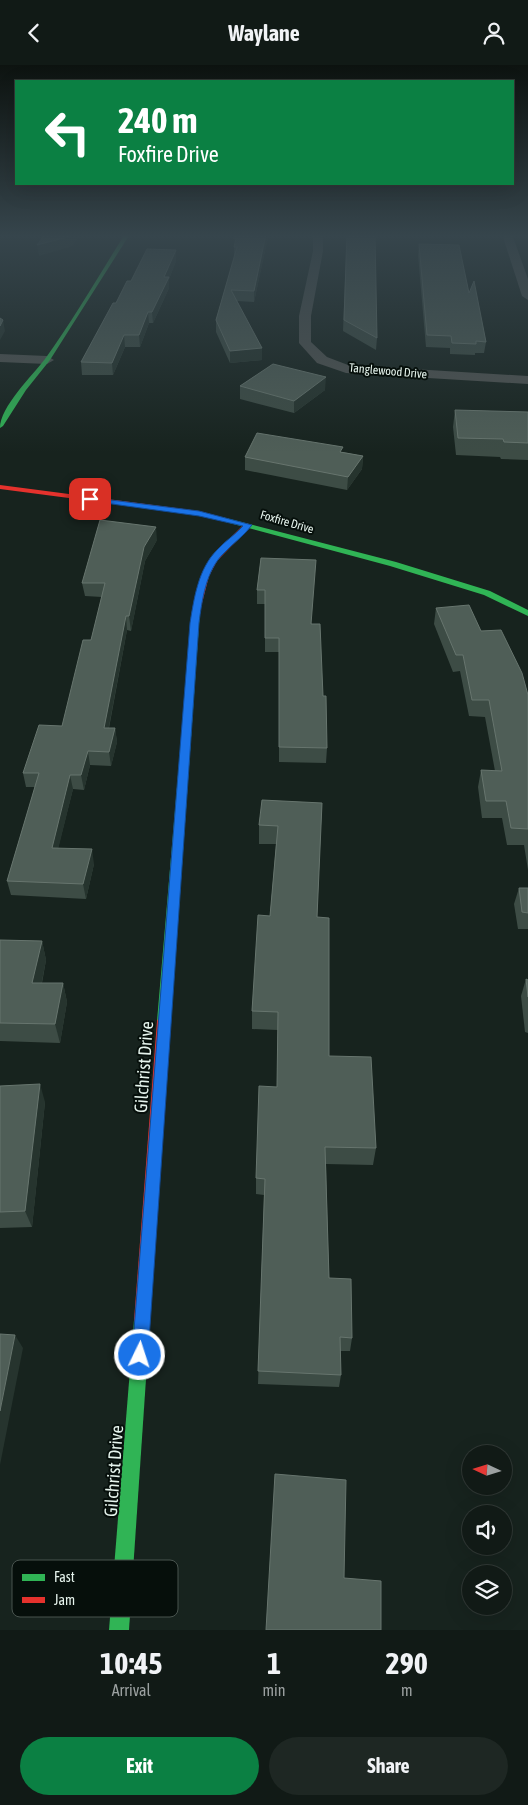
<!DOCTYPE html>
<html lang="en">
<head>
<meta charset="utf-8">
<style>
  body { margin:0; font-family:"Asap Condensed",sans-serif; background:#1e2723; color:#f1f3f6; height:100vh; display:flex; flex-direction:column; font-size:19px; white-space:nowrap }
  * { box-sizing:border-box; margin:0 }
  p { font-size:16px; color:#9ca1a1 }
  .icon { flex:none; width:28px; height:28px; fill:none; stroke:currentColor; stroke-width:2; stroke-linecap:round; stroke-linejoin:round }
  .map { position:relative; height:1565px; overflow:hidden }
  .drawer { display:flex; flex-direction:column; background:#111a16; flex:1 }
  .drawer>* { flex:none }
  .top-card { position:absolute; left:15px; top:15px; width:499px; height:105px; border-radius:0px; box-shadow:0 5px 20px #0002,0 0 0 1px #303835; background:#0b8043; color:#fff; overflow:hidden }
  .needle { width:32px; rotate:274deg }
  .tools { position:absolute; left:462px; top:1380px; display:grid; gap:10px }
  .tools a { display:grid; place-items:center; width:50px; height:50px; border-radius:50%; background:#111a16; box-shadow:0 5px 20px #0002,0 0 0 1px #303835; font-size:25px }
  .pin { position:absolute; display:grid; place-items:center; width:42px; height:42px; color:#fff; margin:-21px; border-radius:10px; box-shadow:0 2px 8px #0006 }
  .me { position:absolute; width:55px; margin:-28px; rotate:4deg; stroke-linejoin:round; filter:drop-shadow(0 0 4px #0008) }
  .turn { display:flex; align-items:center; gap:18px; height:105px; padding:0 20px; font-size:22px }
  .turn .icon { width:65px; height:65px; stroke-width:2.5 }
  .turn b { display:block; font-size:35px; line-height:42px }
  .eta { display:flex; justify-content:space-evenly; align-items:center; height:85px; text-align:center }
  .eta b { font-size:30px; font-weight:700; line-height:35px }
  .button { display:flex; gap:10px; margin-top:auto; padding:10px 20px }
  .button a { flex:1; height:58px; border-radius:30px; background:#0b8043; color:#fff; font-size:20px; font-weight:700; line-height:58px; text-align:center }
  .button a+a { background:#1e2723; color:#f1f3f6 }
  header { display:flex; justify-content:space-between; align-items:center; height:65px; padding:0 20px; background:#111a16; font-size:22px; font-weight:700 }
  .map>svg:first-child { display:block }
  .lines { fill:none; stroke-linecap:round; stroke-linejoin:round }
  .street { fill:#505452; fill-rule:evenodd }
  .fast { fill:#30b455; fill-rule:evenodd }
  .jam { fill:#e5322d; fill-rule:evenodd }
  .wall { fill:#3d4c45 }
  .shaded-wall { fill:#26342e }
  .building { fill:#4f5e57; stroke:#67756e }
  .route { fill:#1a73e8; stroke:#114b97 }
  .labels { text-anchor:middle; stroke-width:4; stroke-linejoin:round; paint-order:stroke }
  .far-street-label { font-size:12px; fill:#e6f4ed; stroke:#060f0b }
  .near-street-label { font-size:18px; fill:#e6f4ed; stroke:#060f0b }
  .key { fill:#060f0b; stroke:#49544f; stroke-width:1 }
  .key-label { font-size:14px; fill:#e6f4ed }
</style>
</head>
<body>
<header><svg class="icon" aria-label="back" viewBox="0 0 24 24"><path d="M15 5l-7 7 7 7"/></svg>Waylane<svg class="icon" aria-label="person" viewBox="0 0 24 24"><circle cx="12" cy="8" r="4"/><path d="M4 21q1-7 8-7t8 7"/></svg></header>
<div class="map">
<svg width="528" height="1565" viewBox="0 0 528 1565">
  <rect width="100%" height="100%" fill="#17231e"/>
  <g class="lines">
    <g class="street">
      <path d="M313 169H323V186L311 251V277L327 292 348 300 528 311V319L346 308 317 298 299 278V251L313 186Z"/>
      <path d="M502 169H512L528 214V235L522 231Z"/>
      <path d="M0 289 47 291 54 295 47 299 0 297Z"/>
    </g>
    <g class="fast">
      <path d="M125 169H130L50 295 26 325 3 361 0 363C0 342 32 311 45 294 74 254 99 210 125 169Z"/>
      <path d="M222 452 396 497 490 526 528 545V551L484 530 390 501 222 456Z"/>
      <path d="M196 543 200 546 171 956 169 960 164 962 159 960 157 956 192 546Z"/>
      <path d="M142 1247 148 1249 150 1255 129 1565H109L134 1255 136 1249Z"/>
    </g>
    <g class="jam">
      <path d="M0 420 199 446 229 454 225 456 199 450 0 424Z"/>
      <path d="M245 458 252 460 217 496 209 511 200 546 199 548H193L192 546 201 511 209 495Z"/>
      <path d="M164 950 169 952 171 956 150 1255 148 1261 142 1263 136 1261 134 1255 157 956 159 952Z"/>
    </g>
  </g>
  <g class="wall">
    <path d="M233 169H269L266 181 254 237 237 236 262 295 230 298 216 267V255L234 193V182L236 174H233Z"/>
    <path d="M419 179 469 228 486 277 484 288H475V290L450 289V283L426 282 418 190Z"/>
    <path d="M346 188 377 273 376 285 343 266Z"/>
    <path d="M176 196 169 214V223L153 258H149L140 282H125L113 310H82L81 297 116 238 131 216Z"/>
    <path d="M240 321 325 325 294 348 240 334Z"/>
    <path d="M455 345 528 347V395L501 394 500 392 456 390 453 362Z"/>
    <path d="M343 387 363 391 362 404 347 425 245 405V392Z"/>
    <path d="M157 475 145 496 131 566 127 565 109 663H115L117 677 111 701 90 700 84 725 73 724 58 783 94 799 86 834 11 830 7 816 35 722H26L23 708 62 661 91 575 102 532 85 531 82 518Z"/>
    <path d="M261 493 312 559 323 631 327 683 326 698 279 697V587H265V539H257V525Z"/>
    <path d="M436 543 481 566 528 630V805L524 780H507L502 753H482L478 722 481 705 495 706 485 652 469 651 460 606 453 607 434 559Z"/>
    <path d="M322 738 317 852 329 991 376 1083 373 1100 326 1099 329 1213 352 1273 350 1286H340L341 1310 339 1322 258 1319 264 1130 256 1129V1113L277 1022 278 965 252 964V946L270 851 276 779H259V760Z"/>
    <path d="M519 823H528V864H518L514 839Z"/>
    <path d="M0 875 42 876 46 895 42 918H63L67 937 60 978 0 976Z"/>
    <path d="M526 914 528 915V968L525 967 521 931Z"/>
    <path d="M0 1021 45 1037 32 1162 0 1163Z"/>
  </g>
  <g class="shaded-wall">
    <path d="M72 169H80L73 181 39 191 37 180Z"/>
    <path d="M266 169H269L266 181 254 237V226Z"/>
    <path d="M176 185V196L169 214V223L153 258 152 247 164 212Z"/>
    <path d="M148 247 149 258 140 282 139 270Z"/>
    <path d="M3 255 5 266 0 275V261Z"/>
    <path d="M124 270 125 282 113 310 112 298Z"/>
    <path d="M262 283V295L230 298V286Z"/>
    <path d="M326 312 325 325 294 348V336Z"/>
    <path d="M363 391 362 404 347 425 348 412Z"/>
    <path d="M156 462 157 475 145 496 131 566 129 551 144 482Z"/>
    <path d="M126 551 127 565 106 677 104 663Z"/>
    <path d="M115 663 117 677 111 701 109 687Z"/>
    <path d="M88 686 90 700 84 725 81 710Z"/>
    <path d="M70 710 73 724 55 797 52 783Z"/>
    <path d="M92 784 94 799 86 834 83 819Z"/>
    <path d="M42 876 46 895 38 937 32 918Z"/>
    <path d="M63 918 67 937 60 978 55 959Z"/>
    <path d="M40 1019 45 1037 32 1162 25 1146Z"/>
    <path d="M15 1270 23 1283 0 1400V1346Z"/>
  </g>
  <g class="building">
    <path d="M45 169H72L71 171 37 180Z"/>
    <path d="M237 169H266L254 226 231 225 262 283 230 286 216 255 237 182H234Z"/>
    <path d="M347 169H375L377 273 344 255Z"/>
    <path d="M419 179 459 180 469 228 474 216 486 277 476 276V279L452 278 451 271 427 270Z"/>
    <path d="M147 184 176 185 164 212H169L152 247H148L139 270H124L112 298 81 297 113 238H116L127 216H131Z"/>
    <path d="M0 253 3 255 0 261Z"/>
    <path d="M273 299 326 312 294 336 240 321Z"/>
    <path d="M455 345 528 347V378L504 377 503 374 458 373Z"/>
    <path d="M257 368 343 382 340 387 363 391 348 412 245 392Z"/>
    <path d="M100 455 156 462 144 482 129 551H126L104 663H115L109 687 88 686 81 710H70L52 783 92 784 83 819 7 816 39 708H23L39 660 62 661 83 575H91L105 518H82Z"/>
    <path d="M261 493 316 495 311 559H320L323 631H326L327 683 279 682V573H265V525H257Z"/>
    <path d="M469 540 481 566 501 565 522 608 528 630V764L511 763 506 736H486L481 705 502 706 489 635H472L463 590H456L436 543Z"/>
    <path d="M262 735 322 738 317 852 329 853V991L371 992 376 1083 325 1082 329 1213 351 1214 352 1273 340 1272 341 1310 258 1306 265 1114 256 1113 259 1021 277 1022 278 947 252 946 258 850 270 851 278 761 259 760Z"/>
    <path d="M519 823H528V848L522 847Z"/>
    <path d="M0 875 42 876 32 918H63L55 959 0 958Z"/>
    <path d="M526 914 528 915V932Z"/>
    <path d="M40 1019 25 1146 0 1147V1021Z"/>
    <path d="M0 1269 15 1270 0 1346Z"/>
    <path d="M275 1409 346 1415 344 1513 381 1516V1565H266Z"/>
  </g>
  <linearGradient id="sky" x2="0" y2="1"><stop stop-color="#0d1310"/><stop offset="0.44" stop-color="#36454c"/><stop offset="1" stop-color="#36454c" stop-opacity="0"/></linearGradient>
  <rect width="528" height="388" fill="url(#sky)"/>
  <path class="route" d="M87 432 199 446 252 460C244 471 233 478 224 488 206 505 202 535 199 558L148 1290 146 1296 140 1299 134 1296 132 1290 190 558C194 534 198 504 217 485 225 476 235 470 243 461L199 451 90 436H87Z"/>
  <g class="labels">
    <g class="far-street-label">
      <text transform="translate(388 306) rotate(5)" y="4">Tanglewood Drive</text>
      <text transform="translate(287 457) rotate(16)" y="4">Foxfire Drive</text>
    </g>
    <g class="near-street-label">
      <text transform="translate(144 1002) rotate(-86)" y="6">Gilchrist Drive</text>
      <text transform="translate(114 1406) rotate(-86)" y="6">Gilchrist Drive</text>
    </g>
  </g>
  <rect x="12" y="1495" width="166" height="57" rx="8" class="key"/>
  <rect x="22" y="1509" width="23" height="7" fill="#30b455"/>
  <rect x="22" y="1532" width="23" height="6" fill="#e5322d"/>
  <g class="key-label">
    <text x="54" y="1517">Fast</text>
    <text x="54" y="1540">Jam</text>
  </g>
</svg>
<div class="tools">
<a><svg class="needle" viewBox="-14 -14 28 28"><path d="M0-13l5 13h-10z" fill="#e53935"/><path d="M0 13l5-13h-10z" fill="#9ca1a1"/></svg></a>
<a><svg class="icon" aria-label="sound" viewBox="0 0 24 24"><path d="M4 9h4l5-4v14l-5-4H4zM17 9q2 3 0 6"/></svg></a>
<a><svg class="icon" aria-label="layers" viewBox="0 0 24 24"><path d="M12 4l9 5-9 5-9-5zM3 14l9 5 9-5"/></svg></a>
</div>
<div class="pin" style="left:90px;top:434px;background:#d93025"><svg class="icon" aria-label="arrive" viewBox="0 0 24 24"><path d="M6 21V4h12l-3 4 3 4H6"/></svg></div>
<svg class="me" style="left:140px;top:1290px" viewBox="-20 -20 40 40"><circle r="17" fill="#1a73e8" stroke="#fff" stroke-width="3"/><path d="M0-11L8 9 0 5-8 9z" fill="#fff"/></svg>
<div class="top-card">
<div class="turn"><svg class="icon" aria-label="left" viewBox="0 0 24 24"><path d="M17 20v-9H6M10 6l-5 5 5 5"/></svg><div><b>240 m</b>Foxfire Drive</div></div>
</div>
</div>
<section class="drawer">
<div class="eta">
<div><b>10:45</b><p>Arrival</p></div>
<div><b>1</b><p>min</p></div>
<div><b>290</b><p>m</p></div>
</div>
<div class="button"><a>Exit</a><a>Share</a></div>
</section>
</body>
</html>
